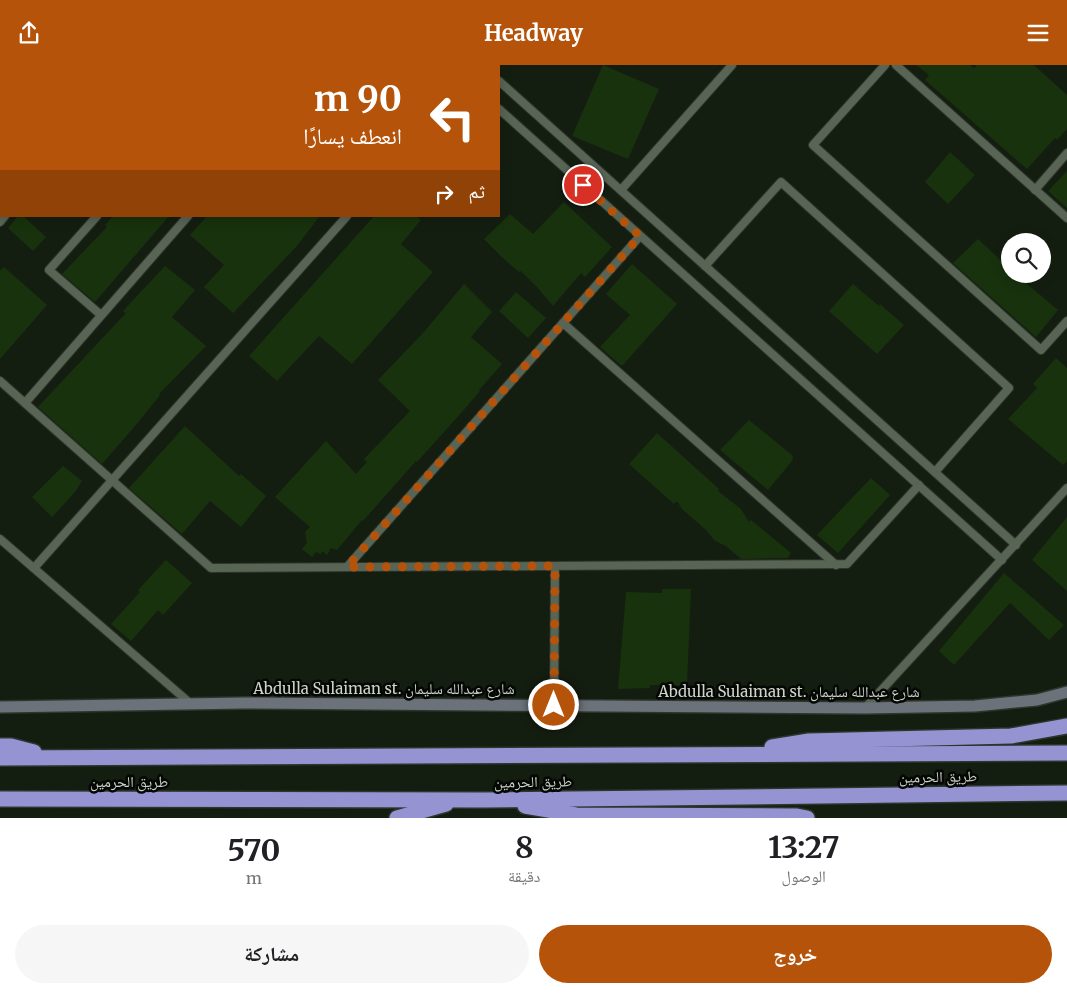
<!DOCTYPE html>
<html lang="ar">
<head>
<meta charset="utf-8">
<style>
  body { margin:0; font-family:Merriweather,"Noto Naskh Arabic",serif; background:#f6f6f6; color:#202124; direction:rtl; height:100vh; display:flex; flex-direction:column; font-size:19px; white-space:nowrap }
  * { box-sizing:border-box; margin:0 }
  p { font-size:16px; color:#757577 }
  .icon { flex:none; width:28px; height:28px; fill:none; stroke:currentColor; stroke-width:2; stroke-linecap:round; stroke-linejoin:round }
  .map { position:relative; height:753px; overflow:hidden; direction:ltr }
  .drawer { display:flex; flex-direction:column; background:#fff; flex:1 }
  .drawer>* { flex:none }
  .top-card { position:absolute; left:0px; top:0px; width:500px; height:152px; box-shadow:0 2px 12px #0003; direction:rtl; background:#b45309; color:#fff; overflow:hidden }
  .tools { position:absolute; left:1001px; top:168px; display:grid; gap:10px }
  .tools a { display:grid; place-items:center; width:50px; height:50px; border-radius:50%; background:#fff; box-shadow:0 2px 12px #0003; font-size:25px }
  .pin { position:absolute; display:grid; place-items:center; width:42px; height:42px; color:#fff; margin:-21px; border:2px solid #fff; border-radius:50%; box-shadow:0 1px 5px #0007 }
  .me { position:absolute; width:55px; margin:-28px; rotate:0deg; stroke-linejoin:round; filter:drop-shadow(0 0 4px #0008) }
  .turn { display:flex; align-items:center; gap:18px; height:105px; padding:0 15px; font-size:22px }
  .turn .icon { width:65px; height:65px; stroke-width:2.5 }
  .turn b { display:block; font-size:35px; line-height:42px }
  .then { display:flex; align-items:center; height:48px; padding:0 15px; background:#0003; gap:10px; font-size:19px }
  .eta { display:flex; justify-content:space-evenly; align-items:center; height:85px; text-align:center }
  .eta b { font-size:30px; font-weight:700; line-height:35px }
  .cta { display:flex; gap:10px; margin-top:auto; padding:10px 15px }
  .cta a { flex:1; height:58px; border-radius:30px; background:#b45309; color:#fff; font-size:20px; font-weight:700; line-height:58px; text-align:center }
  .cta a+a { background:#f6f6f6; color:#202124 }
  header { display:flex; justify-content:space-between; align-items:center; height:65px; padding:0 15px; background:#b45309; color:#fff; font-size:22px; font-weight:700 }
  .map>svg:first-child { display:block }
  .building { fill:#18320d }
  .lines { fill:none; stroke-linecap:round; stroke-linejoin:round }
  .street-casing { stroke:#2f352d; stroke-width:10 }
  .secondary-casing { stroke:#2f352d; stroke-width:14 }
  .highway-casing { stroke:#2f352d; stroke-width:18 }
  .street { stroke:#586454; stroke-width:8 }
  .secondary { stroke:#6b727a; stroke-width:11 }
  .highway { stroke:#9693d3; stroke-width:15 }
  .route { stroke:#b45309; stroke-width:9; stroke-dasharray:0 16.2 }
  .labels { text-anchor:middle; stroke-width:5; stroke-linejoin:round; paint-order:stroke }
  .street-label { font-size:15px; fill:#cdd4ca; stroke:#040703 }
</style>
</head>
<body>
<header><svg class="icon" aria-label="menu" viewBox="0 0 24 24"><path d="M4 6h16M4 12h16M4 18h16"/></svg>Headway<svg class="icon" aria-label="share" viewBox="0 0 24 24"><path d="M12 15V3M7 8l5-5 5 5M5 13v7h14v-7"/></svg></header>
<div class="map">
<svg width="1067" height="753" viewBox="0 0 1067 753">
  <rect width="100%" height="100%" fill="#141e10"/>
  <g class="building">
    <path d="M603 0 659 24 628 94 572 71Z"/>
    <path d="M916 0H970L974 3 977 0H1034L1067 30V64L1057 75 1055 73 1027 104 925 15 929 10Z"/>
    <path d="M950 87 975 110 948 139 925 117Z"/>
    <path d="M1067 106V143L1048 126Z"/>
    <path d="M564 137 612 182 585 212 581 208 553 241 536 221 521 206 519 207 503 193 484 174 510 149 533 169Z"/>
    <path d="M18 151H23L46 172 33 186 8 163Z"/>
    <path d="M113 151H169L95 237 62 209 107 162 105 160Z"/>
    <path d="M207 151H320L296 182 233 248 204 222 224 200 190 170Z"/>
    <path d="M374 151H416L421 155 401 179 433 207 352 299 319 271 277 316 249 291Z"/>
    <path d="M978 174 1010 204V209H1015L1058 245 1036 272 953 198Z"/>
    <path d="M632 199 677 239 622 301 600 282 630 250 606 229Z"/>
    <path d="M165 201 195 225 172 252 206 281 159 329 160 330 140 355 102 399 38 342 126 248 123 246Z"/>
    <path d="M4 202 47 240 0 294V206Z"/>
    <path d="M464 219 492 247 471 272 502 299 479 325 480 326 462 347 417 397 416 396 363 456 362 455 337 485 331 483 327 490 323 486 320 489 316 487 312 492 302 484 307 478 305 467 310 462 275 432 326 376 356 409 367 397 364 394 410 346 378 315 424 267Z"/>
    <path d="M853 219 879 241 880 239 904 260 877 289 829 246Z"/>
    <path d="M516 227 546 253 528 273 499 246Z"/>
    <path d="M1056 293 1067 303V396L1063 400 1008 354 1037 323 1033 319Z"/>
    <path d="M749 355 792 390 793 393 792 396 768 425 720 385Z"/>
    <path d="M185 361 239 411 241 409 266 431 241 462 210 436 182 469 129 423Z"/>
    <path d="M657 368 719 424 718 426 741 444 749 457 751 455 791 488 788 493 741 494 726 481 715 476 706 465 682 444 677 436 674 439 629 399Z"/>
    <path d="M63 401 82 416 75 427 52 452 32 432Z"/>
    <path d="M871 413 890 430 838 488 817 470Z"/>
    <path d="M1067 452V526L1032 495Z"/>
    <path d="M166 495 192 518 163 550 158 545 131 576 111 559 140 527 138 525Z"/>
    <path d="M1004 508 1064 560 1049 575 1010 538 954 600 939 586Z"/>
    <path d="M662 524H691L687 620H650V623L618 624 626 527 662 528Z"/>
  </g>
  <g class="lines">
    <defs>
      <g id="street">
        <path d="M109 0 110 1"/>
        <path d="M281 0 283 1"/>
        <path d="M449 0 451 1"/>
        <path d="M481 0 483 1 484 0"/>
        <path d="M885 0 813 80 1041 285 1067 256"/>
        <path d="M896 0 1067 153"/>
        <path d="M40 1 41 0"/>
        <path d="M499 16 1016 480"/>
        <path d="M499 44 1002 495"/>
        <path d="M0 46 1 45"/>
        <path d="M621 125 732 0"/>
        <path d="M1035 125 1067 88"/>
        <path d="M97 151 49 205 101 250"/>
        <path d="M0 157 5 151"/>
        <path d="M705 201 781 117 1009 323 935 407"/>
        <path d="M563 258 836 500"/>
        <path d="M0 316 211 503 847 499 919 420"/>
        <path d="M25 338 188 151"/>
        <path d="M0 474 191 639"/>
        <path d="M347 502 640 171"/>
        <path d="M34 503 347 151"/>
        <path d="M554 641 555 501"/>
        <path d="M865 643 1067 423"/>
      </g>
      <path id="secondary" d="M0 642 244 638 865 643 975 641 1037 635 1067 627"/>
      <g id="highway">
        <path d="M0 681H11L34 687"/>
        <path d="M772 682 809 676 1011 671 1067 661"/>
        <path d="M0 693 1067 688"/>
        <path d="M0 734 484 735 1067 728"/>
        <path d="M525 741 576 750 797 751 807 753"/>
        <path d="M397 753 446 739"/>
      </g>
    </defs>
    <use href="#street" class="street-casing"/>
    <use href="#secondary" class="secondary-casing"/>
    <use href="#highway" class="highway-casing"/>
    <use href="#street" class="street"/>
    <use href="#secondary" class="secondary"/>
    <use href="#highway" class="highway"/>
  </g>
  <g class="lines">
    <path class="route" d="M554 640 555 501 347 502 640 171 583 120"/>
  </g>
  <g class="labels">
    <g class="street-label">
      <text x="384" y="629">Abdulla Sulaiman st. شارع عبدالله سليمان</text>
      <text x="789" y="632">Abdulla Sulaiman st. شارع عبدالله سليمان</text>
      <text transform="translate(938 712) rotate(-1)" y="5">طريق الحرمين</text>
      <text x="129" y="722">طريق الحرمين</text>
      <text transform="translate(533 717) rotate(-1)" y="5">طريق الحرمين</text>
    </g>
  </g>
</svg>
<div class="tools">
<a><svg class="icon" aria-label="search" viewBox="0 0 24 24"><circle cx="10" cy="10" r="6"/><path d="M15 15l6 6"/></svg></a>
</div>
<div class="pin" style="left:583px;top:120px;background:#d93025"><svg class="icon" aria-label="arrive" viewBox="0 0 24 24"><path d="M6 21V4h12l-3 4 3 4H6"/></svg></div>
<svg class="me" style="left:554px;top:640px" viewBox="-20 -20 40 40"><circle r="17" fill="#b45309" stroke="#fff" stroke-width="3"/><path d="M0-11L8 9 0 5-8 9z" fill="#fff"/></svg>
<div class="top-card">
<div class="turn"><svg class="icon" aria-label="left" viewBox="0 0 24 24"><path d="M17 20v-9H6M10 6l-5 5 5 5"/></svg><div><b>90 m</b>انعطف يسارًا</div></div>
<div class="then">ثم<svg class="icon" aria-label="right" viewBox="0 0 24 24"><path d="M7 20v-9h11M14 6l5 5-5 5"/></svg></div>
</div>
</div>
<section class="drawer">
<div class="eta">
<div><b>13:27</b><p>الوصول</p></div>
<div><b>8</b><p>دقيقة</p></div>
<div><b>570</b><p>m</p></div>
</div>
<div class="cta"><a>خروج</a><a>مشاركة</a></div>
</section>
</body>
</html>
